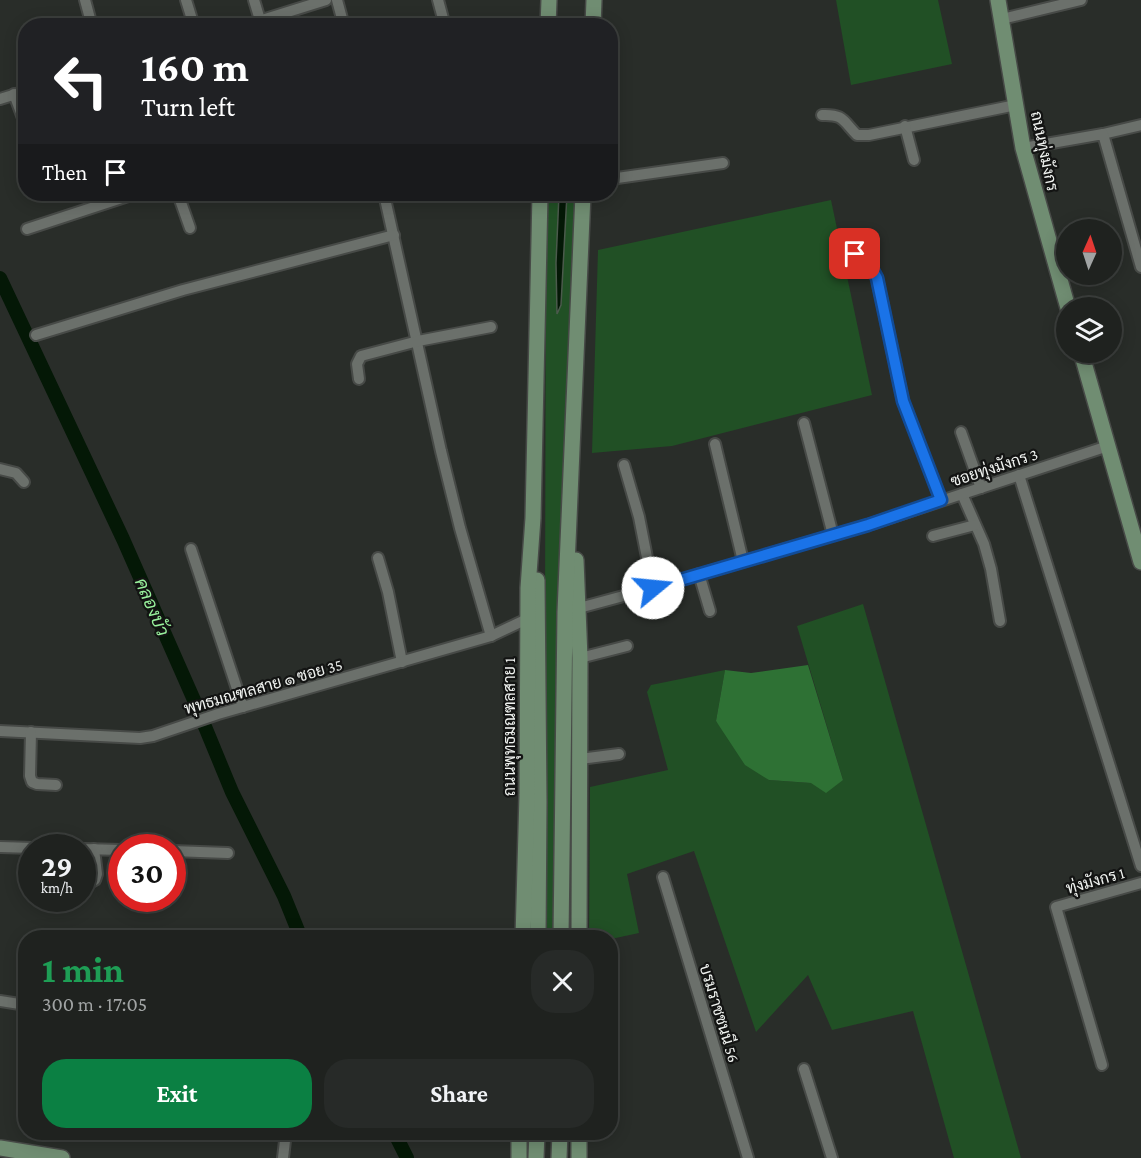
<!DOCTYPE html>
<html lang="en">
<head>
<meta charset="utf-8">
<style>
  body { margin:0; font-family:"Crimson Pro",Sarabun,serif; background:#272a28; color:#f1f3f6; height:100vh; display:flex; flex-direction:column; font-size:22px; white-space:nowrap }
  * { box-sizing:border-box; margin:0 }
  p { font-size:20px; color:#a1a4a4 }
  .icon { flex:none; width:33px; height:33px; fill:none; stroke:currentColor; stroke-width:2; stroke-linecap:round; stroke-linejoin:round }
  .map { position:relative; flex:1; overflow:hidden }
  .sheet { position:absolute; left:18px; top:930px; width:600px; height:210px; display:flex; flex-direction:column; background:#1f221f; border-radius:24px; box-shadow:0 3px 15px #0003,0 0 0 2px #3c3f3d }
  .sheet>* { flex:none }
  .banner { position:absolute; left:18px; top:18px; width:600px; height:183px; border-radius:24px; box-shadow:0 3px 15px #0003,0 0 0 2px #3c3f3d; background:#202124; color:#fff; overflow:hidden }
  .needle { width:39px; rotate:3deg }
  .tools { position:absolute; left:1056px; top:219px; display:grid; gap:12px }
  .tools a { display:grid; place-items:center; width:66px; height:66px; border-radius:50%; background:#1f221f; box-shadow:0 3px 15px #0003,0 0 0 2px #3c3f3d; font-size:30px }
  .speed { position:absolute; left:18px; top:834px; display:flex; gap:12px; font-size:30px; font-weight:700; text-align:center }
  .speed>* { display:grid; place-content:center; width:78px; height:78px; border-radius:50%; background:#1f221f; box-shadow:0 3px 15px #0003,0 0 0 2px #3c3f3d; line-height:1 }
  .speed small { font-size:15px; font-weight:400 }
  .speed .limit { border:9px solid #d22; background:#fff; color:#111 }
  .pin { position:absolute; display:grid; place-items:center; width:51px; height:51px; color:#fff; margin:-26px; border-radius:12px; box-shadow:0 3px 9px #0006 }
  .me { position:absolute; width:66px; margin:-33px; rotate:73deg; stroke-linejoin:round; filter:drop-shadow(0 0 4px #0008) }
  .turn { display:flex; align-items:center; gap:21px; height:126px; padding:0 24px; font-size:27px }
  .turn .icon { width:78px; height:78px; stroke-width:2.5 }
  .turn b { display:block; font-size:42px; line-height:51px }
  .then { display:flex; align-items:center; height:57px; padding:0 24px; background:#0003; gap:12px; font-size:22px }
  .round { display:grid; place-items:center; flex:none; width:63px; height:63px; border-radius:24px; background:#272a28 }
  .summary { display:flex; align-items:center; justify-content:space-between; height:102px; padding:0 24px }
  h1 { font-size:36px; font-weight:700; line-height:45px; color:#1e9e55 }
  .primary-button { display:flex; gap:12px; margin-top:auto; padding:12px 24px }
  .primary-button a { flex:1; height:69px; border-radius:24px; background:#0b8043; color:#fff; font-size:24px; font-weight:700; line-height:69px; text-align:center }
  .primary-button a+a { background:#272a28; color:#f1f3f6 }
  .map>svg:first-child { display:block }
  .green { fill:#215025 }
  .forest { fill:#2e7134 }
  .water { fill:#041806; stroke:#4b5a4c; stroke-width:1.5 }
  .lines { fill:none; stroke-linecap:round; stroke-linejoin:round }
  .canal { stroke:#041806; stroke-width:14 }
  .street-casing { stroke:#474a47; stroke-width:14 }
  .secondary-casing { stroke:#474a47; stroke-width:18 }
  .street { stroke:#6b706b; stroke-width:10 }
  .secondary { stroke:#708d72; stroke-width:15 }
  .route-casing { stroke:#114b97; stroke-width:15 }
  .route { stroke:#1a73e8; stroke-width:10 }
  .labels { text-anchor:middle; stroke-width:4.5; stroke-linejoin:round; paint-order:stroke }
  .street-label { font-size:16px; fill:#f0f3f0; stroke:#131413 }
  .water-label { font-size:18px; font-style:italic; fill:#98f19c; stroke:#131413 }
</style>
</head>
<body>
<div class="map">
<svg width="1141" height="1158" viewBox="0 0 1141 1158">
  <rect width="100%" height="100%" fill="#292d29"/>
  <g class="green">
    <path d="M836 0H938L952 64 851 85Z"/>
    <path d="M547 194H559L556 263 557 313 561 305 567 194H576L569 327 557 702 567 937 532 938 545 617 546 227Z"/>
    <path d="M831 200 872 395 672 446 592 453 598 250Z"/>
    <path d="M863 604 1021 1158H954L913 1011 832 1030 808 975 756 1032 694 851 627 874 639 933 611 939 610 938H589L590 787 668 770 647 692 651 685 725 670 716 721 769 780 811 783 843 780 797 626Z"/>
  </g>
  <path class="forest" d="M808 665 843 780 826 793 811 783 769 780 745 765 716 721 725 670 751 673Z"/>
  <path class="water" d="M559 194H567L561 305 557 314 556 263Z"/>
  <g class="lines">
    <g class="canal">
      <path d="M0 278 123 539 194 700 232 792 284 896 301 938"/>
      <path d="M394 1132 407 1158"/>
    </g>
    <defs>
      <g id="street">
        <path d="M85 0 92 26"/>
        <path d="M186 0 194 26"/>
        <path d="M254 0 260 20"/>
        <path d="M337 0 344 26"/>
        <path d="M438 0 445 26"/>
        <path d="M1002 19 1081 0"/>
        <path d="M243 26 326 0"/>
        <path d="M14 94 26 126"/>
        <path d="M0 99 26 91"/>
        <path d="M822 115C844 114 843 121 857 135H869L1016 105"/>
        <path d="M905 126 914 160"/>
        <path d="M1103 134 1141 125"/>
        <path d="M1023 148 1103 134 1141 267"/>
        <path d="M610 179 723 163"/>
        <path d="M178 194 190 228"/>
        <path d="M384 194 441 451 460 528 491 636"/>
        <path d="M27 229 134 194"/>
        <path d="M855 254 869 263 877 278 903 401 941 500"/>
        <path d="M36 335 183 290 394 235"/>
        <path d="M359 379 357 364 361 356 418 341 491 327"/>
        <path d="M804 423 833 535"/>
        <path d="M961 432 981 488"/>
        <path d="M715 444 743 561"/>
        <path d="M624 465 639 517 653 588"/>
        <path d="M0 469 16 473 24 482"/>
        <path d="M1019 475 1141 866"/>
        <path d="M962 494 984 544 991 569 1000 621"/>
        <path d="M933 536 975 525"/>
        <path d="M191 549 243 707"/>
        <path d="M378 558 388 592 402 662"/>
        <path d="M699 574 710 611"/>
        <path d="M579 608 653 588 868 525 1108 446"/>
        <path d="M580 658 627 646"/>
        <path d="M0 731 140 738 153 736 218 714 491 636 527 619"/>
        <path d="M31 732 30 776 32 782 37 784 56 785"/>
        <path d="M580 759 619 754"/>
        <path d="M0 847 34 848"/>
        <path d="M82 849 122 850"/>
        <path d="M172 851 228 853"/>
        <path d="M663 877 748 1158"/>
        <path d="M86 885 95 880 97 874 94 849"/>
        <path d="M610 953H611"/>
        <path d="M0 1001 26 1005"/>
        <path d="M1102 1065 1056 907 1141 883"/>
        <path d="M804 1069 832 1158"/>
        <path d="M283 1158 286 1132"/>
      </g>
      <g id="secondary">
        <path d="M998 0 1023 148 1068 308"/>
        <path d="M548 26 549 0"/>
        <path d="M593 26 594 0"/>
        <path d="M1081 352 1141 562"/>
        <path d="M576 560 580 658 579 938"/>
        <path d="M537 580 539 802 538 938"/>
        <path d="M523 938 527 795 528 588 533 518 540 194"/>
        <path d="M561 938 565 612 583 194"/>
        <path d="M0 1148 62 1158"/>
        <path d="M519 1158V1132"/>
        <path d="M536 1158 537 1132"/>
        <path d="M559 1158 560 1132"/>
        <path d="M579 1158V1132"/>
      </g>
    </defs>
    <use href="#street" class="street-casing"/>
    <use href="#secondary" class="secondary-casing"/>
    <use href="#street" class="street"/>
    <use href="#secondary" class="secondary"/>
  </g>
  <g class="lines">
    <defs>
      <path id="route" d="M653 588 868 525 941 500 903 401 877 278 869 263 855 254"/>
    </defs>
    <use href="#route" class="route-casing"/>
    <use href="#route" class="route"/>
  </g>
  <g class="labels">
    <g class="street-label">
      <text transform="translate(1045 151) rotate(78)" y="6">ถนนทุ่งมังกร</text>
      <text transform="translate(994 467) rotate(-18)" y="6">ซอยทุ่งมังกร 3</text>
      <text transform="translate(263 686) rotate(-16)" y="6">พุทธมณฑลสาย ๑ ซอย 35</text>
      <text transform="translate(509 727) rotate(-90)" y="6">ถนนพุทธมณฑลสาย 1</text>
      <text transform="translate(1095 880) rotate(-16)" y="6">ทุ่งมังกร 1</text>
      <text transform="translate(720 1013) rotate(73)" y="6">บรมราชชนนี 56</text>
    </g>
    <g class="water-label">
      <text transform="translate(152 607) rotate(67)" y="6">คลองบัว</text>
    </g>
  </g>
</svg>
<div class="tools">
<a><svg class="needle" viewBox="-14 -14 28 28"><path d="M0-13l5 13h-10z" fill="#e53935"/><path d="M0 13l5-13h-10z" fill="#a1a4a4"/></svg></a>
<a><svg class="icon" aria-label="layers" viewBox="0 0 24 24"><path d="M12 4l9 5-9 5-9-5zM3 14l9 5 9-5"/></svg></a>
</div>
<div class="speed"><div>29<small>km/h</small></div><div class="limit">30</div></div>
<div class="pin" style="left:855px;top:254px;background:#d93025"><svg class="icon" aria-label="arrive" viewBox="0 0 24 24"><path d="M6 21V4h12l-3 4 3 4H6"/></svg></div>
<svg class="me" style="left:653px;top:588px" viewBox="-20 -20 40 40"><circle r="19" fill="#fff"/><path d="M0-13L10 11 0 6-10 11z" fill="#1a73e8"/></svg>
<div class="banner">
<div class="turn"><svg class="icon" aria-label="left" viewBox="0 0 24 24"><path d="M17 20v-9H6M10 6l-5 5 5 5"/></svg><div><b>160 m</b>Turn left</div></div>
<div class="then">Then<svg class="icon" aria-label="arrive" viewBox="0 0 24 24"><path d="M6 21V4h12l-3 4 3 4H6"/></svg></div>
</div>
<section class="sheet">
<div class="summary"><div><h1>1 min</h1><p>300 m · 17:05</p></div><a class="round"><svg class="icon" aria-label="close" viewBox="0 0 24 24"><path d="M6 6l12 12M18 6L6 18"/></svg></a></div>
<div class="primary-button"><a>Exit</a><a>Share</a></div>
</section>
</div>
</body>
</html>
